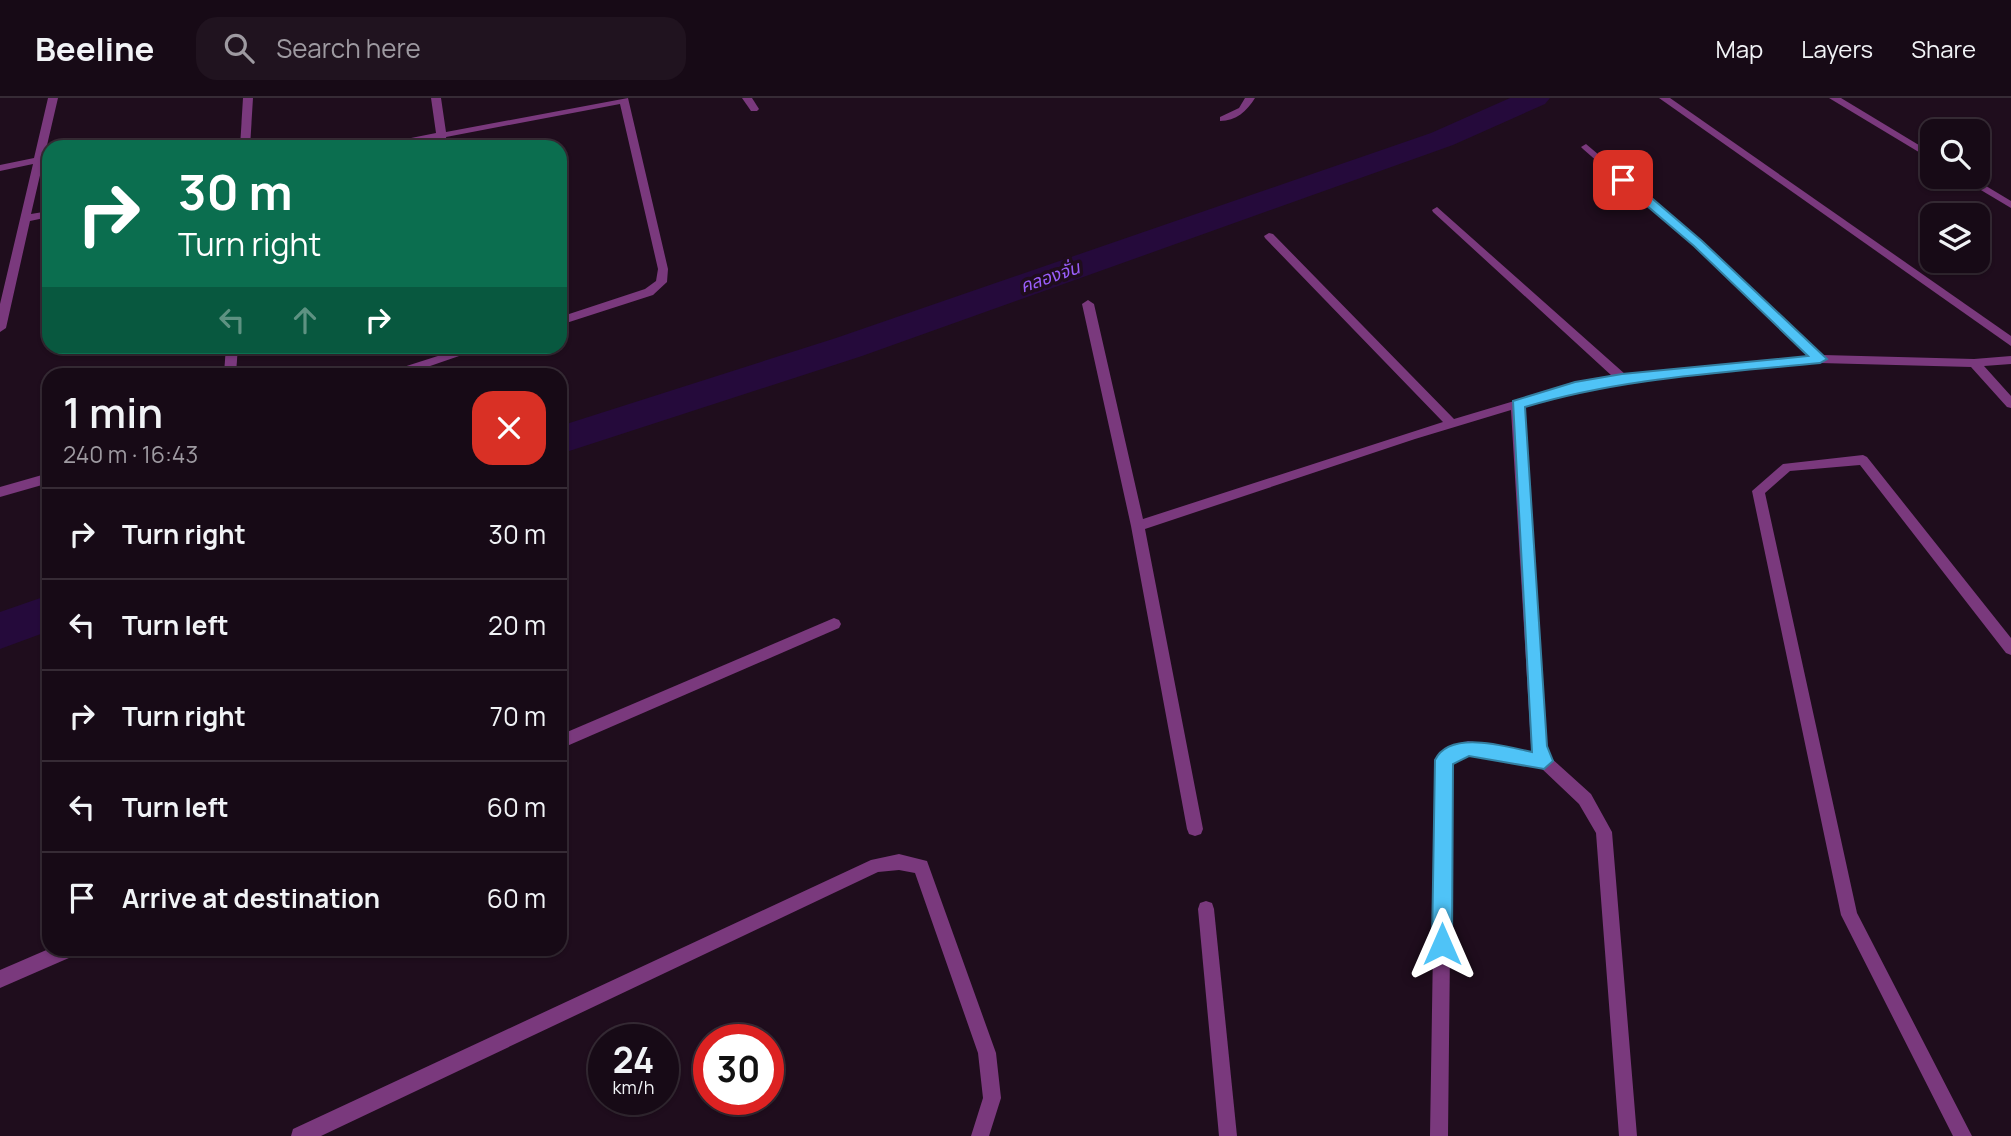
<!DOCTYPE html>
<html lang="en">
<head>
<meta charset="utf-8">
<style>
  body { margin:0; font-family:Manrope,"Noto Sans Thai",sans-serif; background:#20131f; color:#f1f3f6; height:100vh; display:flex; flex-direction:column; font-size:26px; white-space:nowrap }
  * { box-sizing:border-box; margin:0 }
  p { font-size:23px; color:#9e9aa1 }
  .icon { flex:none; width:38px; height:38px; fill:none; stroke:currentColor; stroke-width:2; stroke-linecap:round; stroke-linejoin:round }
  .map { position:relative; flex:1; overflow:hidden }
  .drawer { position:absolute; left:42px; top:270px; width:525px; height:588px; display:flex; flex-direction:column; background:#170a16; border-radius:21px; box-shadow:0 2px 5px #0004,0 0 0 2px #362b35 }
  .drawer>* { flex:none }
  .guide { position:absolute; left:42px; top:42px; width:525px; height:214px; border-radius:21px; box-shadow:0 2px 5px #0004,0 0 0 2px #362b35; background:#0b6e4f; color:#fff; overflow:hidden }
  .controls { position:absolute; left:1920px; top:21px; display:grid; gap:14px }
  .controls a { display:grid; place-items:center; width:70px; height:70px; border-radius:14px; background:#170a16; box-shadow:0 2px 5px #0004,0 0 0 2px #362b35; font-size:35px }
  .speed { position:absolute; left:588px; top:926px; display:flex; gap:14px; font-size:35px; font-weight:700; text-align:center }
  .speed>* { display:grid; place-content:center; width:91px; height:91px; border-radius:50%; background:#170a16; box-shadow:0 2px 5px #0004,0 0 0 2px #362b35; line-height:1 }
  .speed small { font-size:18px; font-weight:400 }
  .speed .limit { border:10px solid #d22; background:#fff; color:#111 }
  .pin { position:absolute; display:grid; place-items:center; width:60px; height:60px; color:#fff; margin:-30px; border-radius:14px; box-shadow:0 4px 10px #0006 }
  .me { position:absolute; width:77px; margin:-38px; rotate:0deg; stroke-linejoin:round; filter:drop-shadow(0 0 5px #0008) }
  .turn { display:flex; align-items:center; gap:24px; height:147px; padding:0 21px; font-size:32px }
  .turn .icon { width:91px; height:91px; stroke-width:2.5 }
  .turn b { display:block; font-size:49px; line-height:60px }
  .lanes { display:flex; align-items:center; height:66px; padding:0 21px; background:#0003; justify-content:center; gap:35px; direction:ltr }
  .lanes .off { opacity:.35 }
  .round { display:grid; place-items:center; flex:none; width:74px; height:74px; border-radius:21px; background:#20131f }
  .overview { display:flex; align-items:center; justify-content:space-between; height:119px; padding:0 21px }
  h1 { font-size:42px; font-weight:600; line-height:52px }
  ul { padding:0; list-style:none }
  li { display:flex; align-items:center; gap:21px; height:91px; padding:0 21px; border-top:2px solid #362b35 }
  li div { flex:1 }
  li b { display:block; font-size:26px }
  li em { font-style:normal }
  header { display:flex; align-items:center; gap:42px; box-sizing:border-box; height:98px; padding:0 35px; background:#170a16; border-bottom:2px solid #362b35 }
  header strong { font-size:33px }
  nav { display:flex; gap:38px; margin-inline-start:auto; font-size:24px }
  .search { width:490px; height:63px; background:#20131f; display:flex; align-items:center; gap:18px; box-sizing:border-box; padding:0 24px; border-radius:21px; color:#9e9aa1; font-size:26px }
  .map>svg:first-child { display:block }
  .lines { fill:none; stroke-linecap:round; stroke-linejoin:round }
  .canal { fill:#250a3b; fill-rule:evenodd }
  .minor { fill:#7a397d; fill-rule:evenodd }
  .route { fill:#4fc3f7; stroke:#337fa1; stroke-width:2 }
  .labels { text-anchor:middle; stroke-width:7; stroke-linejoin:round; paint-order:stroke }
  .far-water-label { font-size:18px; font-style:italic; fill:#9a5efa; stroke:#1f0d1d }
</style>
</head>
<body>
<header>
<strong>Beeline</strong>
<div class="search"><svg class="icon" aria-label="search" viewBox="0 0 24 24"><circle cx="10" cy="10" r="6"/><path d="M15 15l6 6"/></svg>Search here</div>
<nav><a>Map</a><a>Layers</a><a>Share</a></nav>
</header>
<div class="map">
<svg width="2011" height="1038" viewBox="0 0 2011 1038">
  <rect width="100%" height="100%" fill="#1f0d1d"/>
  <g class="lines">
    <g class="canal">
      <path d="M1510 0H1550L1545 6 1453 47 862 258 560 356V328L836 240 1431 35Z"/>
      <path d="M49 497V533L0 551V514Z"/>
    </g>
    <g class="minor">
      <path d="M48 0H58L31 116 49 113V119L30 123 6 230 0 234V206L33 66 0 73V67L34 60Z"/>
      <path d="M243 0H253L250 49H240Z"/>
      <path d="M431 0H441L446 34 628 0 668 171 667 184 653 197 560 227V219L645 191 656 183 658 171 620 6 446 39 448 49H438L437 41 396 49H376L381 46 436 35Z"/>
      <path d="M742 0H752L759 11 757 13H751Z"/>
      <path d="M1245 0H1255C1247 13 1236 23 1220 23V19L1239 10Z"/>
      <path d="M1659 0H1670L2011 238V248Z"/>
      <path d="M1829 0H1841L1932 55V62Z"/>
      <path d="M1586 46 1702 144 1823 257 1974 261 2011 258V266L1984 268 2011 298V310L2007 309 1971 269 1820 265 1622 284 1575 293 1523 309 1547 647 1550 659 1591 696 1612 734 1637 1038H1619L1596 735 1579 706 1540 669 1469 657 1452 666 1448 1038H1430L1436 662 1439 657 1468 643 1534 654 1531 647 1511 312 1415 341 1145 431 1203 731 1201 736 1195 738 1189 736 1187 731 1131 428 1082 206 1088 202 1094 206 1143 421 1443 324 1265 140 1264 138 1269 135 1273 136 1454 321 1575 285 1612 278 1433 114 1432 112 1437 109 1625 276 1810 258 1694 148 1583 51 1581 49Z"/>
      <path d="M1959 79H1971L2011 103V110Z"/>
      <path d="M226 248H238L236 276H224Z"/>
      <path d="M469 248H488L407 276H389L391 273Z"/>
      <path d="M1863 357 1867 359 2011 540V557L2006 555 1860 367 1790 373 1765 395 1857 815 1972 1038H1953L1841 817 1752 393 1783 366Z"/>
      <path d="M49 375V385L0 399V389Z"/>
      <path d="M834 520 839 522 841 526 839 530 560 651V637Z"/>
      <path d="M899 756 927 763 996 955 1001 1000 989 1038H971L983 1000 978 955 915 775 899 772 878 774 321 1038H291L293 1031 871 762Z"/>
      <path d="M1206 803 1212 805 1214 811 1237 1038H1219L1198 811 1200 805Z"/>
      <path d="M51 850H80L78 856 0 890V872Z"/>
    </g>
  </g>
  <path class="route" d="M1619 79H1627L1702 143 1827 261 1820 265C1720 275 1621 280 1525 309L1547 648 1553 663 1544 671 1469 658 1453 666 1452 846 1449 853 1442 856 1435 853 1432 846 1435 662C1450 631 1507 649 1532 654L1513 303 1575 284 1622 276 1808 258 1694 148 1619 84Z"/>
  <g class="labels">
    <g class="far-water-label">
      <text transform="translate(1050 179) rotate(-19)" y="6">คลองจั่น</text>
    </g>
  </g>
</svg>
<div class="controls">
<a><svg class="icon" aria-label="search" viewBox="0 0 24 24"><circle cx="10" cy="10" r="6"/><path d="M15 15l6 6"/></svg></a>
<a><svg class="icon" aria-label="layers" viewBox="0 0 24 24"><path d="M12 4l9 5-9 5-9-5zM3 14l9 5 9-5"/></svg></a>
</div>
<div class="speed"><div>24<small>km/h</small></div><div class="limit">30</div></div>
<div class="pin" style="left:1623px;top:82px;background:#d93025"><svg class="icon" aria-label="arrive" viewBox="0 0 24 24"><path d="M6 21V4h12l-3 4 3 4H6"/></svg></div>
<svg class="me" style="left:1442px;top:846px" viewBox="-20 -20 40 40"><path d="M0-17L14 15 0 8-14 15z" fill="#4fc3f7" stroke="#fff" stroke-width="4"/></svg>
<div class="guide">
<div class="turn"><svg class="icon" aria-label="right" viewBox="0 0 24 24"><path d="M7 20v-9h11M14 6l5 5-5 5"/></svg><div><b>30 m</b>Turn right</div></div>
<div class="lanes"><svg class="icon off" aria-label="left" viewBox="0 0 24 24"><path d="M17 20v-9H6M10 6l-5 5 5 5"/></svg><svg class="icon off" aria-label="ahead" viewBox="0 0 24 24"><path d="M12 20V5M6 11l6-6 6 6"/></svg><svg class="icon" aria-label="right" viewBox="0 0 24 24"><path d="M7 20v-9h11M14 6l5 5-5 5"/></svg></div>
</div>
<section class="drawer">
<div class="overview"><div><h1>1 min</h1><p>240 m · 16:43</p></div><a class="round" style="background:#d93025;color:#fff"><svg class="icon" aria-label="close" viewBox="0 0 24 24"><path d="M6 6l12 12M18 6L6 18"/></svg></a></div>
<ul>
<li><svg class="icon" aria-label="right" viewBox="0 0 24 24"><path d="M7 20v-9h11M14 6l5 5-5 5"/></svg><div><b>Turn right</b></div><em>30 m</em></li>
<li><svg class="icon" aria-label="left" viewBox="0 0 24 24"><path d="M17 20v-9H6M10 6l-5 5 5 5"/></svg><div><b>Turn left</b></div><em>20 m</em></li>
<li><svg class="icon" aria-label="right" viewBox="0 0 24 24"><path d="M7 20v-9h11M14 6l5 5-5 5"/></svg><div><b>Turn right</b></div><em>70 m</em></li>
<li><svg class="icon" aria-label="left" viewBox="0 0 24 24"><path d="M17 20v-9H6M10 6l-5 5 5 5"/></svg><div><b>Turn left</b></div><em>60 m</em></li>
<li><svg class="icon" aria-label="arrive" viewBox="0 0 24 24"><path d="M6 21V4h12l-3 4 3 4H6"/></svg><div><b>Arrive at destination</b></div><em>60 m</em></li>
</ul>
</section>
</div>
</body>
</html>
